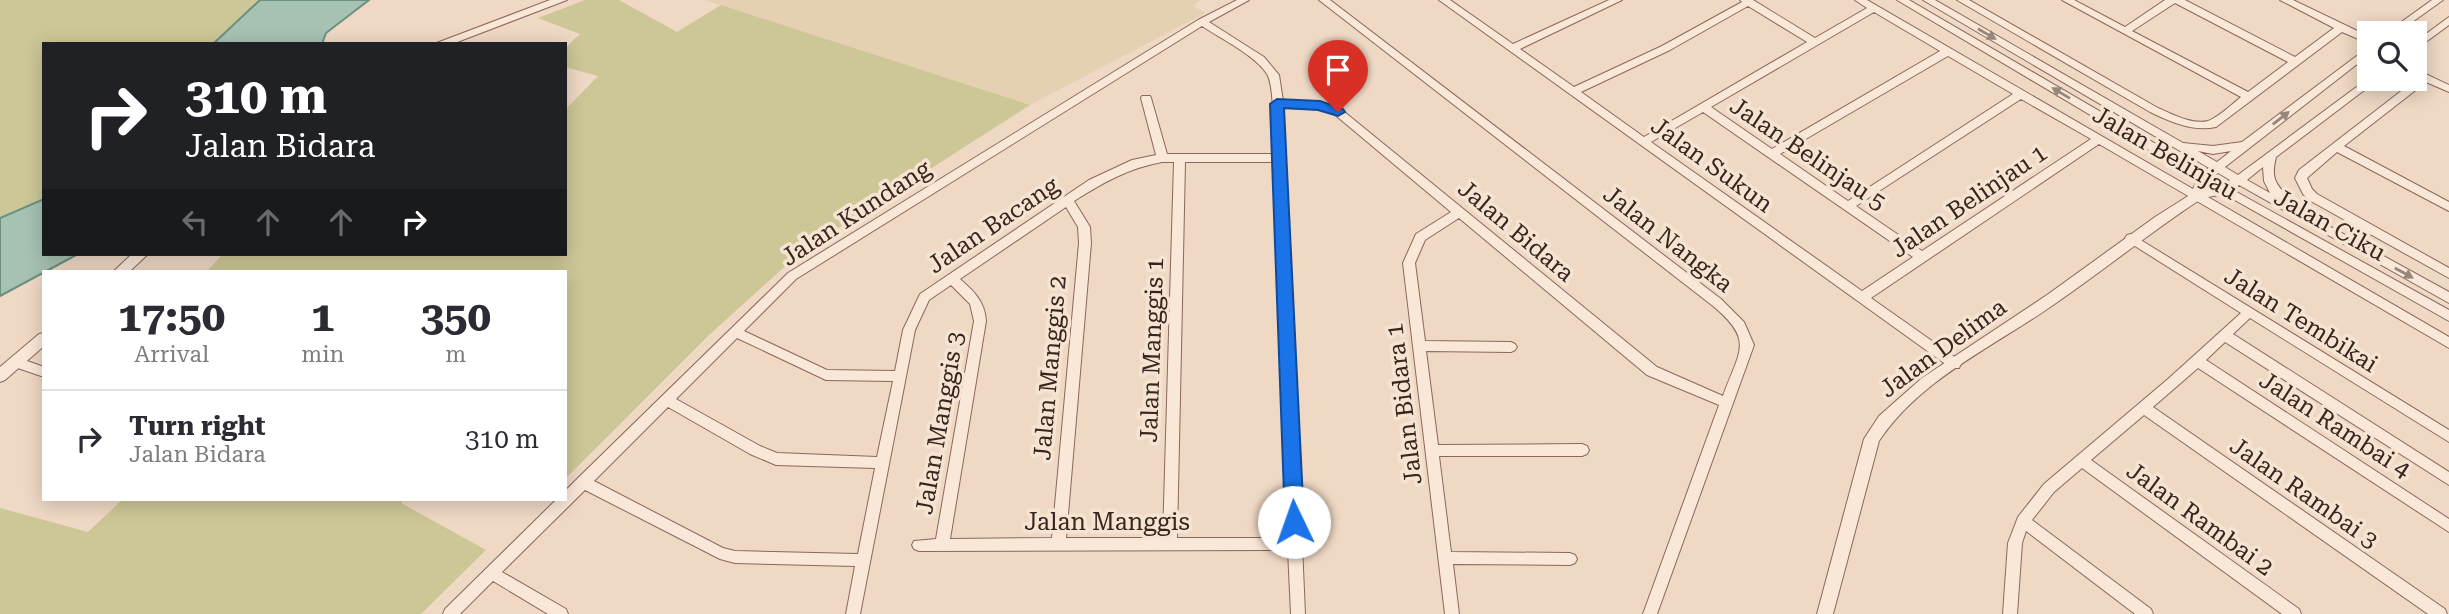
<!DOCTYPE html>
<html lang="en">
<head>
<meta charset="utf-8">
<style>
  body { margin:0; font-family:"Roboto Serif",serif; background:#f7f7f7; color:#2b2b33; height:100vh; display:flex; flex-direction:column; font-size:26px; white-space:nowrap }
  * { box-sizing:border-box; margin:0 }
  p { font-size:23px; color:#7c7c81 }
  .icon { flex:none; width:38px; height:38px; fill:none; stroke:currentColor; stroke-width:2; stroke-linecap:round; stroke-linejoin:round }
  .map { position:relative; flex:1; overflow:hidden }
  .details { position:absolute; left:42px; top:270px; width:525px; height:231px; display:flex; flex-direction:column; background:#fff; border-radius:0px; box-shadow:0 4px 18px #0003 }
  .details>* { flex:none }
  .top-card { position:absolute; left:42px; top:42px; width:525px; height:214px; border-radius:0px; box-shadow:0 4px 18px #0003; background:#202124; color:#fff; overflow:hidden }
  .controls { position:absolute; left:2357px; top:21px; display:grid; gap:14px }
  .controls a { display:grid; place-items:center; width:70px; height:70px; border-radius:0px; background:#fff; box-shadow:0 4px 18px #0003; font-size:35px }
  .pin { position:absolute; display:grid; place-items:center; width:60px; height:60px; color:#fff; margin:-72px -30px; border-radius:50% 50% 50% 0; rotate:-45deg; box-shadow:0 0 7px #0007 }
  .pin .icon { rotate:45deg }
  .me { position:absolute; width:77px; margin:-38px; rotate:357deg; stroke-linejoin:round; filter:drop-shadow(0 0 5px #0008) }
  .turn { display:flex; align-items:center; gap:24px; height:147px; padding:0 28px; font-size:32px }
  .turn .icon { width:91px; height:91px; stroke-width:2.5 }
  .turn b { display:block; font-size:49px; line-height:60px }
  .lanes { display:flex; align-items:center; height:66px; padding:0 28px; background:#0003; justify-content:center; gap:35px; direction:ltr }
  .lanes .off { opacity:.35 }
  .eta { display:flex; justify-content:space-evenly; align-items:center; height:119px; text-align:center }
  .eta b { font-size:42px; font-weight:700; line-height:49px }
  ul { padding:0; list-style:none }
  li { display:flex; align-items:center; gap:21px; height:98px; padding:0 28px; border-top:2px solid #e1e1e2 }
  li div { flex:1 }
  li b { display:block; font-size:26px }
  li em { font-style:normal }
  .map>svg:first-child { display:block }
  .farmland { fill:#e5d0b1 }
  .green { fill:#cdc797 }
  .water { fill:#a6c2b3; stroke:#6c907f; stroke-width:2 }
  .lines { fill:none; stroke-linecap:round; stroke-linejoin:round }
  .minor-casing { stroke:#8a685a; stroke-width:2 }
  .tertiary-casing { stroke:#8a685a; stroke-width:2 }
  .minor { fill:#f9e7d7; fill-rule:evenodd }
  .tertiary { fill:#f9e7d7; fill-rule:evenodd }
  .oneway { fill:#99867a }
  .route { fill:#1a73e8; stroke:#114b97; stroke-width:2 }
  .labels { text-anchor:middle; stroke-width:7; stroke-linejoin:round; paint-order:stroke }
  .street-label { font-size:24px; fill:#39251e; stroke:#f6e4d3 }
</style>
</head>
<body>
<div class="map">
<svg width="2449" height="614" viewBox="0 0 2449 614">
  <rect width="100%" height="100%" fill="#efd8c4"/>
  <path class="farmland" d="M705 0H1200L1193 6 1205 13 1030 105Z"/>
  <g class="green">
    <path d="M0 0H260L213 44H44V199L0 218Z"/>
    <path d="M585 0H619L677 32 721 5 1030 105 802 251 709 335 565 479V271H207L223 254H565V110L598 76 565 67V48L580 34 538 18Z"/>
    <path d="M123 499H404L401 503 486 550 421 614H0V508L88 532Z"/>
  </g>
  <g class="water">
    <path d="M260 0H369L326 33 322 44H213Z"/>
    <path d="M44 199V254H78L0 296V218Z"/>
  </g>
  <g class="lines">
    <defs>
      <g id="minor">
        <path d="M1237 0H1249L1209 22 1264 57 1279 75 1283 101 1320 103 1342 110 1657 367 1723 396C1739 351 1755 341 1713 306L1319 0H1330L1721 299 1744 322 1754 345 1657 614H1643L1719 405 1647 375 1459 218 1425 240 1415 263 1425 341 1511 342 1515 344 1517 347 1515 350 1511 352 1426 351 1438 445 1582 444 1587 446 1589 450 1587 454 1582 456H1439L1451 552 1570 553 1575 555 1577 559 1575 563 1570 565 1453 564 1459 614H1445L1403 263 1416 234 1451 212 1334 114 1319 109 1283 108 1305 614H1291L1288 550 919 551 914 549 912 545 914 541 936 539 974 321 970 304 951 285 929 300 915 330 860 614H846L855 566 735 563 720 559 585 490 502 572 566 609 568 614H548L493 581 460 614H443L445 609 557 499H565V491L578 478 788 273 1198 20ZM1202 26C1221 39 1255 55 1267 74 1275 87 1273 137 1274 154H1167L1151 98 1150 96H1142L1141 98 1156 155 1132 160 1089 180 920 294 903 330 895 371 827 370 744 331 796 279ZM1162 162H1174L1163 538H1066L1091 243 1090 227 1074 201C1102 183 1129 168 1162 162ZM1185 162H1274L1288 538H1177ZM1066 207 1078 227 1079 243 1052 538 950 539 986 321C985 302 974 291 960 279ZM737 338 826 380 893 381 877 457 777 453 760 446 676 399ZM668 407 750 454 776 465 875 468 858 554 735 551 723 548 594 481Z"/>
        <path d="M1439 0H1450L1513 44 1609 0H1622L1520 49 1574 87 1662 46 1742 2 1740 0H1753L1815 38 1867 8 1855 0H1867L2193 189 2198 179 1897 0H1909L2204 172 2209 168 1923 0H1935L2183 143 2213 146 2242 142 2370 46V54L2225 167 2238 175 2370 77 2379 79 2276 157C2270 181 2277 184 2291 201L2289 204 2449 292V303L2239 185 2233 190 2449 310V321L2224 194 2208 197 2449 337V348L2099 144 1871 298 1959 360 1961 364 1959 368H1951ZM1748 6 1807 42 1644 137 1581 92 1670 50ZM1874 12 1940 51 1772 149 1711 107ZM1948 56 2013 94 1848 201 1780 154ZM2021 99 2091 139 1922 251 1856 206ZM1703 112 1913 257 1862 291 1651 142ZM2198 151 2213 154 2231 151 2217 162ZM2263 167 2264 181 2270 193 2247 180ZM2218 173 2230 180 2225 185 2212 177ZM2207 184 2214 188 2204 190Z"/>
        <path d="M1957 0H1969L2158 108C2172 114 2192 125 2208 121 2219 117 2232 104 2241 97L2062 0H2074L2125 27 2165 0H2185L2295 57 2334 28 2280 0H2293L2370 37V44L2342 32 2216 127C2193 132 2171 122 2150 112ZM2175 3 2288 62 2248 92 2132 31Z"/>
        <path d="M2432 0H2443L2397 33H2386Z"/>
        <path d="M2449 17V25L2415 50V42Z"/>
        <path d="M2415 69 2449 85V92L2426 82 2344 146 2449 202V211L2337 152 2307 178 2312 189 2317 194 2449 268V278L2309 200 2303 194 2295 178 2299 170 2418 78 2415 76Z"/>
        <path d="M2131 234 2449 430V442L2250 318 2233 334 2449 472V485L2225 342 2206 360 2449 519V532L2198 368 2153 407 2445 609 2447 614H2428L2144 415 2091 460 2299 609 2301 614H2282L2082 468 2054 492 2032 520 2151 609 2153 614H2135L2026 531 2022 543 2017 614H2003L2008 543 2018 517 2044 484 2168 379 2241 313 2127 241 2125 238 2127 235Z"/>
        <path d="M16 357 44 367V377L12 366 10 362 12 358Z"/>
      </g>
      <g id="tertiary">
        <path d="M550 0H567L452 44H434Z"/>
        <path d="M2196 191 2202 196 2201 199C2151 232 2105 269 2056 303 1997 345 1921 378 1879 441L1833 614H1817L1864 439 1879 416 1922 378 2047 295 2155 217Z"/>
        <path d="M132 254H148L130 271H114Z"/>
        <path d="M44 333V346L5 380 0 382V367L39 334Z"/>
      </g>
    </defs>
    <use href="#minor" class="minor-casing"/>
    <use href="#tertiary" class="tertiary-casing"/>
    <use href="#minor" class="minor"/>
    <use href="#tertiary" class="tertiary"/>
  </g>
  <defs><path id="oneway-solid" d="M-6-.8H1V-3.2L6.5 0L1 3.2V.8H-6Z" transform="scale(1.75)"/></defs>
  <g class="oneway">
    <use href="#oneway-solid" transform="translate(1987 34) rotate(30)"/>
    <use href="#oneway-solid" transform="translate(2061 93) rotate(-149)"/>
    <use href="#oneway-solid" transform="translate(2281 118) rotate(-38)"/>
    <use href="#oneway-solid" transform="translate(2404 273) rotate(29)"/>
  </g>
  <path class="route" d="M1277 99 1320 101 1343 109 1345 112 1338 116 1318 110 1284 108 1304 522 1301 527 1294 529 1288 527 1285 522 1270 104Z"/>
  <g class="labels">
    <g class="street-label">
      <text transform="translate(2165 153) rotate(30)" y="8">Jalan Belinjau</text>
      <text transform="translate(1808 154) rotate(34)" y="8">Jalan Belinjau 5</text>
      <text transform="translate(1712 165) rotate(36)" y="8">Jalan Sukun</text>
      <text transform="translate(1969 201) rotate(-34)" y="8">Jalan Belinjau 1</text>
      <text transform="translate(856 213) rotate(-33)" y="8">Jalan Kundang</text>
      <text transform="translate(993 225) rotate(-34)" y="8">Jalan Bacang</text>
      <text transform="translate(2330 225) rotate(29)" y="8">Jalan Ciku</text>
      <text transform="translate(1516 231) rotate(40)" y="8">Jalan Bidara</text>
      <text transform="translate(1668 239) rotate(38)" y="8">Jalan Nangka</text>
      <text transform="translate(2301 320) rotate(32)" y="8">Jalan Tembikai</text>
      <text transform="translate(1943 348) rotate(-36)" y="8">Jalan Delima</text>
      <text transform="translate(1152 350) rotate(-88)" y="8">Jalan Manggis 1</text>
      <text transform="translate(1050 368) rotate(-85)" y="8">Jalan Manggis 2</text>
      <text transform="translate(1404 404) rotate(-97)" y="8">Jalan Bidara 1</text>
      <text transform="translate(940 423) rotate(-80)" y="8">Jalan Manggis 3</text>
      <text transform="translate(2335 425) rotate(33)" y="8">Jalan Rambai 4</text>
      <text transform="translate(2304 493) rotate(35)" y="8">Jalan Rambai 3</text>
      <text transform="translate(2200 519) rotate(36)" y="8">Jalan Rambai 2</text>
      <text x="1107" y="530">Jalan Manggis</text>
    </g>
  </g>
</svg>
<div class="controls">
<a><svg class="icon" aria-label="search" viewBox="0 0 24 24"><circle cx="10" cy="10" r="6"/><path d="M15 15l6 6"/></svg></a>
</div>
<div class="pin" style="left:1338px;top:112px;background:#d93025"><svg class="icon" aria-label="arrive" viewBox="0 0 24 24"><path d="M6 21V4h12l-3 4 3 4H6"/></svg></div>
<svg class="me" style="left:1294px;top:522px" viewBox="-20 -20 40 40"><circle r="19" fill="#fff"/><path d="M0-13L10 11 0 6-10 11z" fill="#1a73e8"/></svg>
<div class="top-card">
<div class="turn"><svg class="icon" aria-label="right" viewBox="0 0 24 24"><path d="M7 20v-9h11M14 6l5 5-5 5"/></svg><div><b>310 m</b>Jalan Bidara</div></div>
<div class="lanes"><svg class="icon off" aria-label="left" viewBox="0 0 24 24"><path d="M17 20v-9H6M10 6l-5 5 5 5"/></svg><svg class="icon off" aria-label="ahead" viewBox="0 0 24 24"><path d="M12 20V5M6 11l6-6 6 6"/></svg><svg class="icon off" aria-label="ahead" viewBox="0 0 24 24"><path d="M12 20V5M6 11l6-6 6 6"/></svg><svg class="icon" aria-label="right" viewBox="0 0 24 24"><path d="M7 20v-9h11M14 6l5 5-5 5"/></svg></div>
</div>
<section class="details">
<div class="eta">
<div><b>17:50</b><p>Arrival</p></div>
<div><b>1</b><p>min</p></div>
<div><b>350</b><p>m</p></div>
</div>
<ul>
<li><svg class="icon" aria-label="right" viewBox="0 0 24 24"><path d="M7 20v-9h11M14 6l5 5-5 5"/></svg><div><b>Turn right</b><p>Jalan Bidara</p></div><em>310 m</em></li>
</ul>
</section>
</div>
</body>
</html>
